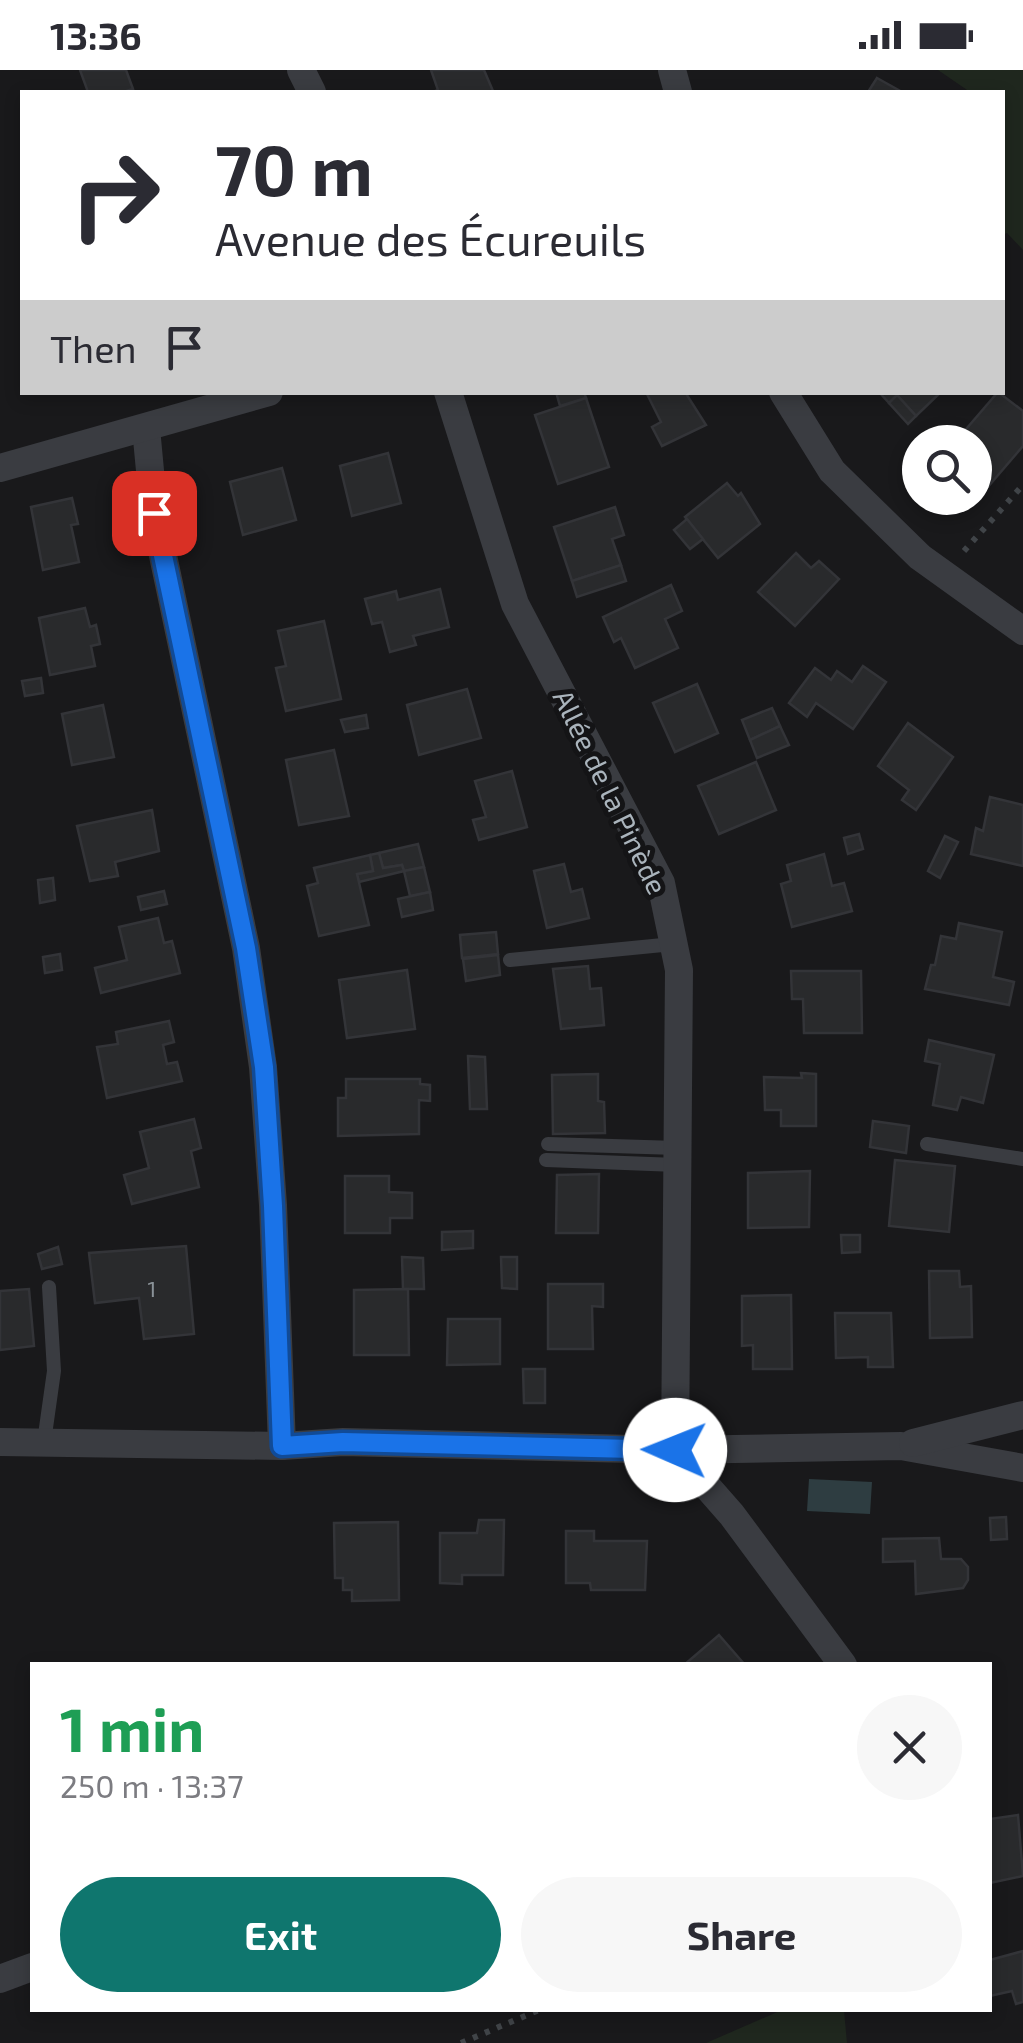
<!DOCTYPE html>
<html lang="en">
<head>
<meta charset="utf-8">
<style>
  body { margin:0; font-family:"Exo 2",sans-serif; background:#f7f7f7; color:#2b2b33; height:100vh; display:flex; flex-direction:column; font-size:38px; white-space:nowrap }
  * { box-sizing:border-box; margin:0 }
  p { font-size:32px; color:#7c7c81 }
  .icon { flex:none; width:55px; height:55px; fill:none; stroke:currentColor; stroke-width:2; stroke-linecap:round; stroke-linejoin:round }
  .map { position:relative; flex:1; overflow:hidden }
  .details { position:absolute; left:30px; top:1592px; width:962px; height:350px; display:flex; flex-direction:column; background:#fff; border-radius:0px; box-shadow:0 5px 15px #0003 }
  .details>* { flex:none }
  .banner { position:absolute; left:20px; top:20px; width:985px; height:305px; border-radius:0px; box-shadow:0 5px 15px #0003; background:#fff; color:#2b2b33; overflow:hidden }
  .fabs { position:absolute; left:902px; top:355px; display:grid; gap:20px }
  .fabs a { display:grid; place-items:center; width:90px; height:90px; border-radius:50%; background:#fff; box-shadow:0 5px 15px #0003; font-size:50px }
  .pin { position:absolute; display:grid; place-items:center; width:85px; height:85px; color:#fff; margin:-42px; border-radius:20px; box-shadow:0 5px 15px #0006 }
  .me { position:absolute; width:110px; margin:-55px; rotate:271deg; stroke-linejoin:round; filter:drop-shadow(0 0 8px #0008) }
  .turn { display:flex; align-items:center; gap:35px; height:210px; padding:0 30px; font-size:45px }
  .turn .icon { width:130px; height:130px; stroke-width:2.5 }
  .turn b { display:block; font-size:70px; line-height:85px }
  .then { display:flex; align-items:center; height:95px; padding:0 30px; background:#0003; gap:20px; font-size:38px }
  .round { display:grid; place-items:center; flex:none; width:105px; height:105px; border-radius:52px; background:#f7f7f7 }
  .head { display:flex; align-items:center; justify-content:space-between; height:170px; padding:0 30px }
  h1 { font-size:60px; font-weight:700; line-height:75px; color:#1e9e55 }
  .button { display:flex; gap:20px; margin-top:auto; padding:20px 30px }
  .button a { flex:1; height:115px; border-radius:60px; background:#0f766e; color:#fff; font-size:40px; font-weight:700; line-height:115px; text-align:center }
  .button a+a { background:#f7f7f7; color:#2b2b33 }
  .status { display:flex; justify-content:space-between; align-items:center; height:70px; padding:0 50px; background:#fff; direction:ltr }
  .status svg { height:28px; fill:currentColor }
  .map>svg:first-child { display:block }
  .green { fill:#1f271e }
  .water { fill:#2e3d41 }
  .building { fill:#292a2c; stroke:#333438; stroke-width:2.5 }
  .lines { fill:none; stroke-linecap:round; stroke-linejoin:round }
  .path { stroke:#404448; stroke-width:6; stroke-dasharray:5 8; stroke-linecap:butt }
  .lane { stroke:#3a3c41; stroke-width:14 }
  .street { stroke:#3a3c41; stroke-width:28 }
  .route-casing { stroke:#114b97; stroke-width:25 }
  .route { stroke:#1a73e8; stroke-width:18 }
  .labels { text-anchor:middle; stroke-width:10; stroke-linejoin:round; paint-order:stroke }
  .number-label { font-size:22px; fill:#8a9298 }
  .street-label { font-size:28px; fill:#aab4bc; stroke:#141416 }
</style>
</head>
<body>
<div class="status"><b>13:36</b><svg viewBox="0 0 49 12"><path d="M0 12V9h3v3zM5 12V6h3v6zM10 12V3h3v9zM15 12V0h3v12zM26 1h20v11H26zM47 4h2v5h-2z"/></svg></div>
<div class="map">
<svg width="1023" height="1973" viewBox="0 0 1023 1973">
  <rect width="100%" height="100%" fill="#19191b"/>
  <g class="green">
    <path d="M938 0H1023V180L1007 163 1003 165 1002 22H970Z"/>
    <path d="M782 1940H844L847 1973H706Z"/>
  </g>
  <path class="water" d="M809 1409 872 1412 870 1444 807 1441Z"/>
  <g class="building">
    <path d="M80 0H126L133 19 123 22H88Z"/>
    <path d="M431 0H484L493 21 433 22 438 20Z"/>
    <path d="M877 8 902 22H868Z"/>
    <path d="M556 322H584L586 328 560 336Z"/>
    <path d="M646 322H685L706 355 662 376 652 357 661 352Z"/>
    <path d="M879 322H941L916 346 897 325 889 333Z"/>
    <path d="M998 322 1023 341V376L987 418 975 408V372H955Z"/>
    <path d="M897 325 916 346 908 354 889 333Z"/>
    <path d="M586 328 609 397 558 414 535 345Z"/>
    <path d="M388 383 401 433 352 446 340 396Z"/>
    <path d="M282 398 296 450 243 465 230 412Z"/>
    <path d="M727 413 738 426 741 423 760 454 718 488 685 447Z"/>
    <path d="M72 428 78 454 71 455 79 492 43 500 31 437Z"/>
    <path d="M615 437 624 465 612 469 621 495 572 511 554 457Z"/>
    <path d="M687 449 703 469 690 479 674 460Z"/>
    <path d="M796 483 811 498 819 491 839 509 795 556 758 522Z"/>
    <path d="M621 495 626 511 577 527 572 511Z"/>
    <path d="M671 515 682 541 665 549 678 578 635 598 621 568 614 572 603 547Z"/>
    <path d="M440 519 449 557 413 566 416 575 390 582 382 552 372 554 365 529 396 521 398 530Z"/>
    <path d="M85 538 90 557 96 555 100 574 91 576 95 596 50 605 39 548Z"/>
    <path d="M324 551 341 629 286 641 276 598 286 596 278 561Z"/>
    <path d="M863 596 886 612 853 659 816 633 807 647 789 633 815 598 831 610 837 601 852 612Z"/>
    <path d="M41 608 43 623 25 626 22 611Z"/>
    <path d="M697 614 718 663 675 682 653 633Z"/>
    <path d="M467 619 481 668 419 685 407 635Z"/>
    <path d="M103 635 114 687 72 695 62 644Z"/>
    <path d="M772 638 780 656 750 670 742 650Z"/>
    <path d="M366 645 368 658 345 662 341 650Z"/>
    <path d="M908 653 953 687 916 740 902 730 909 720 878 696Z"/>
    <path d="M780 656 789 675 757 688 750 670Z"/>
    <path d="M334 680 349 746 299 755 286 690Z"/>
    <path d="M756 692 776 740 719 764 698 716Z"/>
    <path d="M512 701 527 757 479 770 473 750 486 747 475 711Z"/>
    <path d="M990 727 1023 735V796L971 784 976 758 983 761Z"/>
    <path d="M152 740 159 781 115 792 118 806 90 811 77 756Z"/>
    <path d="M859 764 863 779 848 784 844 768Z"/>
    <path d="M945 766 958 772 940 808 928 801Z"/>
    <path d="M418 774 424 797 404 801 402 795 383 798 379 783Z"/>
    <path d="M379 783 383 798 402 795 404 801 359 812 357 804 373 801 370 785Z"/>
    <path d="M824 784 832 816 844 813 852 841 792 857 781 814 791 811 787 795Z"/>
    <path d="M370 785 373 801 357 804 369 855 319 866 307 816 318 813 314 798Z"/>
    <path d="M564 794 571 822 582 819 589 848 547 858 534 801Z"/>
    <path d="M424 797 430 822 410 826 404 801Z"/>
    <path d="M53 808 55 830 40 833 38 810Z"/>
    <path d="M164 821 167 834 141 840 138 827Z"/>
    <path d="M430 822 433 840 402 847 398 829Z"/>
    <path d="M158 848 164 873 172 871 180 903 101 923 95 898 127 890 119 857Z"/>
    <path d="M959 853 1002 862 993 907 1014 912 1009 935 925 919 931 895H935L941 866 956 869Z"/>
    <path d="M496 862 498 884 462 888 460 865Z"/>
    <path d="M60 884 62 900 45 903 43 887Z"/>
    <path d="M498 885 500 905 466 911 463 889Z"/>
    <path d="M588 896 590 919 601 918 604 955 561 959 553 899Z"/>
    <path d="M407 900 415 959 347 968 339 910Z"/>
    <path d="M791 901H861L862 963H804L803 929H792Z"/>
    <path d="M169 951 174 972 163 975 167 994 177 992 182 1011 107 1028 97 977 118 974 116 962Z"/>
    <path d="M929 970 994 985 983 1033 961 1027 957 1040 933 1035 940 994 925 991Z"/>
    <path d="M468 986 485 987 487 1039H470Z"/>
    <path d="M801 1003 816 1004V1056H781V1040H765L764 1007 802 1008Z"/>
    <path d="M598 1004V1031L604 1032 605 1063 553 1064 552 1005Z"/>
    <path d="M346 1009H420V1014L430 1015V1031L419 1030V1064L338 1066V1028H346Z"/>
    <path d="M194 1049 201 1078 191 1081 199 1117 132 1134 124 1105 149 1098 140 1062Z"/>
    <path d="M873 1051 909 1056 906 1083 870 1077Z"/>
    <path d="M895 1090 955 1096 949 1162 889 1156Z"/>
    <path d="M810 1101 809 1157 748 1158V1103Z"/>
    <path d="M599 1104 598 1163H556L557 1105Z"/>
    <path d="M345 1106H389V1122L412 1123V1148H390V1163H345Z"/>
    <path d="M473 1161V1178L442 1180V1162Z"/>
    <path d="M841 1165H860V1182L842 1183Z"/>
    <path d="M186 1176 194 1264 144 1269 139 1228 95 1233 89 1183Z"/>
    <path d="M58 1177 62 1194 42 1199 38 1184Z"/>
    <path d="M402 1187 423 1188 424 1219H403Z"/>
    <path d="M501 1187H517V1219L502 1218Z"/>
    <path d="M929 1201H959L960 1217 971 1216 972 1267 930 1268Z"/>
    <path d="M548 1214H603V1237L592 1236 593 1279H548Z"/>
    <path d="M29 1219 34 1276 0 1280V1221Z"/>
    <path d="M408 1219 409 1285H354V1220Z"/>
    <path d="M791 1225 792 1299H753V1275L742 1276V1226Z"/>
    <path d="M835 1243H891L893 1297H868V1287L836 1288Z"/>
    <path d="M448 1249H500V1294L447 1295Z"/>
    <path d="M523 1299H545V1333H524Z"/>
    <path d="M1006 1447 1007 1469 991 1470 990 1448Z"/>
    <path d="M479 1450H504L503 1505H462V1514L440 1513V1463H477Z"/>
    <path d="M398 1452 399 1530 352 1531V1520H343V1508H335L334 1453Z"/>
    <path d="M566 1461H594V1471H647L645 1520H591L590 1513H566Z"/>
    <path d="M939 1468 941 1489H961L968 1497V1510L963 1518 916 1524 915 1491 883 1492V1469Z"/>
    <path d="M719 1565 745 1595H684Z"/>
    <path d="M1018 1745 1023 1806 990 1813V1749Z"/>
    <path d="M1023 1881V1932L1016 1934 1012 1921 990 1926V1890Z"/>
  </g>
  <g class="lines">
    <g class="path">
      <path d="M964 481 1023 415"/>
      <path d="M461 1973 539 1940"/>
    </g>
    <g class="lane">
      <path d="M510 890 673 874"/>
      <path d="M548 1074 677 1078"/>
      <path d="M927 1074 1023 1089"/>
      <path d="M546 1090 677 1095"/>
      <path d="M44 1372 54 1301 49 1217"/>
    </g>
    <g class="street">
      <path d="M301 0 312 22"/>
      <path d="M672 0 678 22"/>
      <path d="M448 322 515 534 661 813 679 900 675 1380 732 1445 843 1595"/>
      <path d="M783 322 832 401 920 487 1023 561"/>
      <path d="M146 358 154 443 246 878 263 997 273 1135 282 1376"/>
      <path d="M0 398 269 322"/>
      <path d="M0 1372 282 1376 343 1372 675 1380 901 1376 1023 1398"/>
      <path d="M913 1373 1023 1345"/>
      <path d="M0 1909 32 1897"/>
    </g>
  </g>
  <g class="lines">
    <defs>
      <path id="route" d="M154 443 246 878 264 997 273 1136 282 1376 343 1372 675 1380"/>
    </defs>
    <use href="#route" class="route-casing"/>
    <use href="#route" class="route"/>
  </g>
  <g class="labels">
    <g class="number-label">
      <text x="152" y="1227">1</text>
    </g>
    <g class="street-label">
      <text transform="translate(610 722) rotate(64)" y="10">Allée de la Pinède</text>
    </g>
  </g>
</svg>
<div class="fabs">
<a><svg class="icon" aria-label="search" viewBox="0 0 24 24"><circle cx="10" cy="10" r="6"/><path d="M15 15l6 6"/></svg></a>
</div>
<div class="pin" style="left:154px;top:443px;background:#d93025"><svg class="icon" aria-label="arrive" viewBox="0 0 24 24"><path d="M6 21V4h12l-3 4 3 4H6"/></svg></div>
<svg class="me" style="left:675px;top:1380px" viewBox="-20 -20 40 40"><circle r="19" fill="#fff"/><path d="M0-13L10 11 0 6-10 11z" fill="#1a73e8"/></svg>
<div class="banner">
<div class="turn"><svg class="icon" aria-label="right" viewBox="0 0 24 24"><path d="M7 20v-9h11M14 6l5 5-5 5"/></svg><div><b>70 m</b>Avenue des Écureuils</div></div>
<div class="then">Then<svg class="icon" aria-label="arrive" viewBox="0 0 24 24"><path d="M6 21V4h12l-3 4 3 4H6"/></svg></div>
</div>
<section class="details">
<div class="head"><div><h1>1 min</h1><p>250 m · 13:37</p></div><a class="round"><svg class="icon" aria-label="close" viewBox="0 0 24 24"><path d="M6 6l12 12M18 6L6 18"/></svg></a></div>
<div class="button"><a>Exit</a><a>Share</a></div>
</section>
</div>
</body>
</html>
